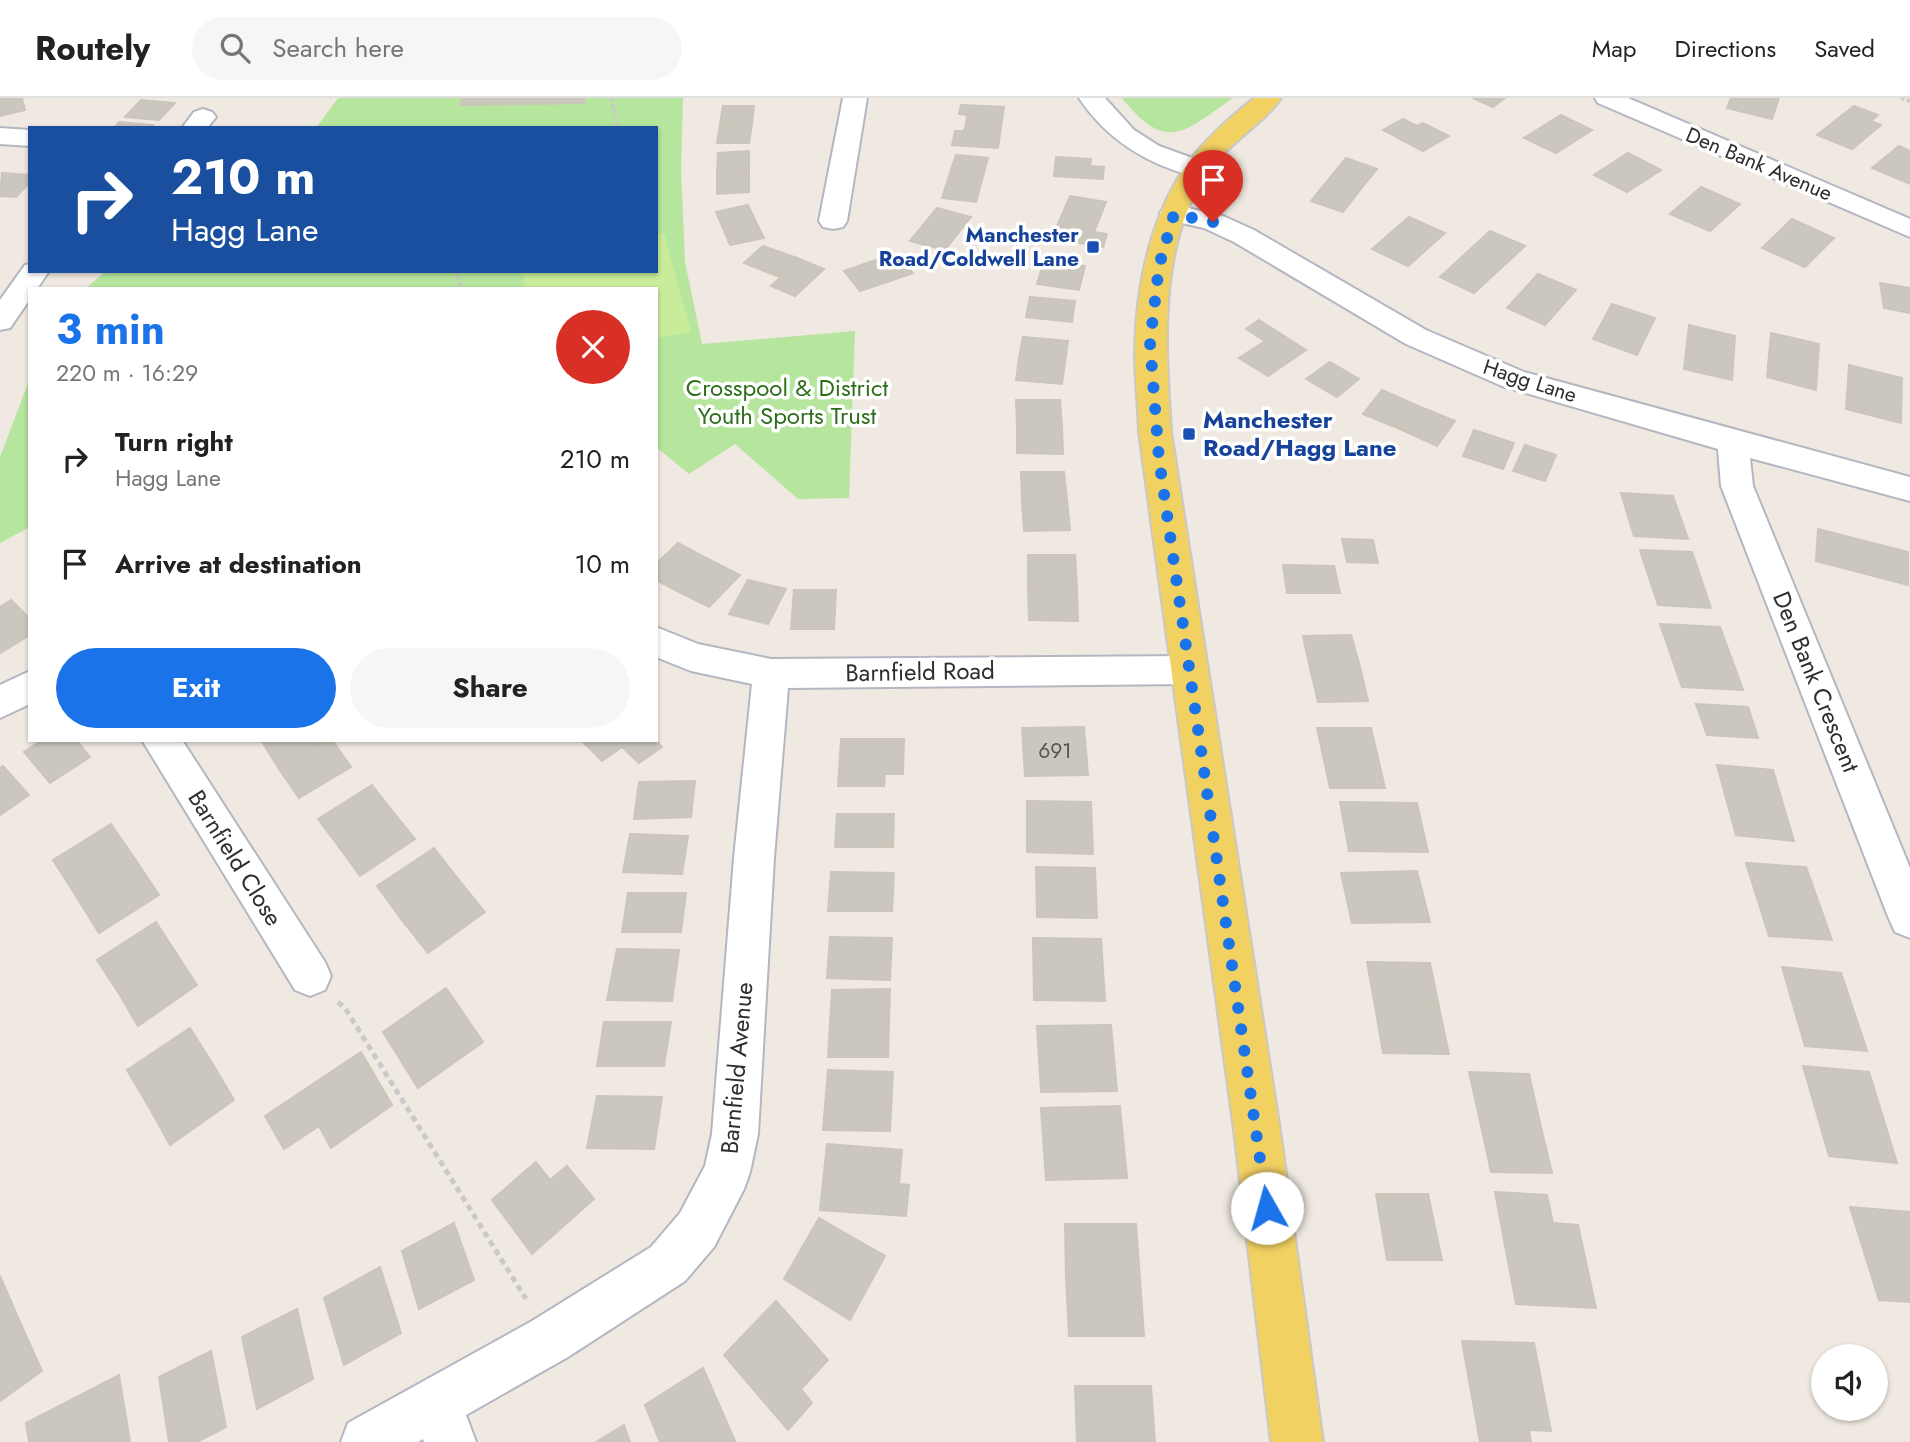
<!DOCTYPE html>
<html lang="en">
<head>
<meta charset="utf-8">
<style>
  body { margin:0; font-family:Jost,sans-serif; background:#f6f6f6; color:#222; height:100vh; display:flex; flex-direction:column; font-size:26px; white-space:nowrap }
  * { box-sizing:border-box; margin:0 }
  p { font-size:23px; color:#767676 }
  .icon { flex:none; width:38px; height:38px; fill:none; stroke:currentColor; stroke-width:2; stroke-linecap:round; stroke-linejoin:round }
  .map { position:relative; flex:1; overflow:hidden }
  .panel { position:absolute; left:28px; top:189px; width:630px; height:455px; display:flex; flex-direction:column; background:#fff; border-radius:0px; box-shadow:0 2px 5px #0004 }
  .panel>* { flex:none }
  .guide { position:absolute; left:28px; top:28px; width:630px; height:147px; border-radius:0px; box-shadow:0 2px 5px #0004; background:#1a4fa0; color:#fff; overflow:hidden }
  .fabs { position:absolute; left:1811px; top:1246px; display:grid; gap:14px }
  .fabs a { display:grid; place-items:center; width:77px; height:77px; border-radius:50%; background:#fff; box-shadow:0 2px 5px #0004; font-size:35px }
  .pin { position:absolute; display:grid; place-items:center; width:60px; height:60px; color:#fff; margin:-72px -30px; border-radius:50% 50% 50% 0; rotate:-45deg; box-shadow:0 0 7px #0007 }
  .pin .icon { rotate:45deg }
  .me { position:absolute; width:77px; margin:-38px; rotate:353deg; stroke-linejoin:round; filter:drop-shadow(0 0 5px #0008) }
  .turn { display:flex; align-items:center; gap:24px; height:147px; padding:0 28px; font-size:32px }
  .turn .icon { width:91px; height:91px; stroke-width:2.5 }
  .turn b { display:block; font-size:49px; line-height:60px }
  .round { display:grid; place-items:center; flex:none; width:74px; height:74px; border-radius:37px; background:#f6f6f6 }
  .head { display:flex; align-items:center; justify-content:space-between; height:119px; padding:0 28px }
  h1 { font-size:42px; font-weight:700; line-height:52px; color:#1a73e8 }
  .action { display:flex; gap:14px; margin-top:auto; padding:14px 28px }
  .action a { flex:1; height:80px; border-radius:42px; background:#1a73e8; color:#fff; font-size:28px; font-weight:700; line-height:80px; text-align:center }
  .action a+a { background:#f6f6f6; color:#222 }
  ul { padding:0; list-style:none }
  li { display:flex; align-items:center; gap:21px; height:105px; padding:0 28px }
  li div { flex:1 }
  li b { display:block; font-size:26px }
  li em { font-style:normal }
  header { display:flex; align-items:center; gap:42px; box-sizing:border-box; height:98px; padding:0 35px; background:#fff; border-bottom:2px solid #e0e0e0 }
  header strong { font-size:33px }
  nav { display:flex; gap:38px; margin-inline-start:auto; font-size:24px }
  .search { width:490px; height:63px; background:#f6f6f6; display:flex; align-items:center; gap:18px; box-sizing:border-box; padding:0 24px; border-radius:38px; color:#767676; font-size:26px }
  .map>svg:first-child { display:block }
  .green { fill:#b6e59e }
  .pitch { fill:#c9ec9a }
  .building { fill:#cbc7bf; stroke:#cbc5ba; stroke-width:2 }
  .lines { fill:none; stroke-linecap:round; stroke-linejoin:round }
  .minor-casing { stroke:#b4b7c1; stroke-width:4 }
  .major-casing { stroke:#c9c9c9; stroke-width:4 }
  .path-far1 { stroke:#c9c9c9; stroke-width:3.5; stroke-dasharray:3.5 2.5; stroke-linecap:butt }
  .path { stroke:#c9c9c9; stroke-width:5; stroke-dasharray:6 4.5; stroke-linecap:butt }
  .minor { fill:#fff; fill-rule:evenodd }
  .major { fill:#f2d163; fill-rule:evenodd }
  .route { stroke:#1a73e8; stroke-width:12; stroke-dasharray:0 21.6 }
  .transit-dot { fill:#1a4fb4; stroke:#fff; stroke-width:2.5 }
  .labels { text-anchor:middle; stroke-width:7; stroke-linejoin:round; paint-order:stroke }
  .far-street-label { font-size:21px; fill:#2e2e2e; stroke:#fff }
  .far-transit-label { font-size:21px; font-weight:bold; fill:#164399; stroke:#fff; text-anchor:end }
  .number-label { font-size:21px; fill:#555452 }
  .park-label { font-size:24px; fill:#2c6e1b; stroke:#fff }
  .transit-label { font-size:24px; font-weight:bold; fill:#164399; stroke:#fff; text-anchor:start }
  .street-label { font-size:24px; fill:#2e2e2e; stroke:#fff }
</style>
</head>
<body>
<header>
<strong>Routely</strong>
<div class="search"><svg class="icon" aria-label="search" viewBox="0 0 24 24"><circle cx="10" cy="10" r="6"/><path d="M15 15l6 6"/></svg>Search here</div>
<nav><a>Map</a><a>Directions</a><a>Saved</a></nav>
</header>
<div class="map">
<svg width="1910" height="1344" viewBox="0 0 1910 1344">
  <rect width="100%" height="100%" fill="#efe9e1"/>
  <g class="green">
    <path d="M338 0H683L681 71 685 164 702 246 855 233 849 400 798 401 735 346 689 376 656 349V191H85L106 173H656V30H316Z"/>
    <path d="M1122 0H1233C1184 34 1167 56 1122 0Z"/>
    <path d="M30 280V429L0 445V359Z"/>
  </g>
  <path class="pitch" d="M664 135 691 234 656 240V191H525L523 173H656V136Z"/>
  <g class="building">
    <path d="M0 0H22L25 12 0 18Z"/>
    <path d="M462 0H585L584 5 460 7Z"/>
    <path d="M1473 0H1505L1493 9Z"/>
    <path d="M1731 0H1779L1772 21 1727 10Z"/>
    <path d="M141 2 175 5 159 22 125 19Z"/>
    <path d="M961 7 1004 9 1001 29 966 26 967 17 959 16Z"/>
    <path d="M723 8H754L752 26H720Z"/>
    <path d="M1854 8 1878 17 1871 23 1881 27 1852 51 1817 37Z"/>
    <path d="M1561 17 1592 32 1556 55 1524 40Z"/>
    <path d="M1403 21 1417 28 1423 25 1449 38 1423 53 1383 32Z"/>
    <path d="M119 24 153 27 151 30H114Z"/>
    <path d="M720 26H752L749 45H717Z"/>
    <path d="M966 26 1001 29 998 50 952 47 955 33H964Z"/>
    <path d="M1899 48 1910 53V86L1872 70Z"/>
    <path d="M749 53V73L717 75 718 55Z"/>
    <path d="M1628 55 1661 72 1627 94 1594 77Z"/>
    <path d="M956 57 988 60 982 82 949 78Z"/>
    <path d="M1056 59 1091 61 1090 68 1104 69 1103 81 1054 78Z"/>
    <path d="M1346 60 1377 71 1360 92 1329 81Z"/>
    <path d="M749 73V94L717 96V75Z"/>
    <path d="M2 75 30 77V84L16 99 0 98Z"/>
    <path d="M949 78 982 82 976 104 942 100Z"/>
    <path d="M1329 81 1360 92 1343 114 1311 103Z"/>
    <path d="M1701 89 1740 106 1710 133 1670 116Z"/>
    <path d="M1070 98 1106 104 1094 134 1107 136 1103 149 1052 140Z"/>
    <path d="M748 107 756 124 723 130 716 114Z"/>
    <path d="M937 110 971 119 958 135 924 126Z"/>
    <path d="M1409 119 1445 135 1408 168 1372 151Z"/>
    <path d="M1792 121 1834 140 1805 169 1762 150Z"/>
    <path d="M756 124 764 140 730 147 723 130Z"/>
    <path d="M924 126 958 135 945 152 910 143Z"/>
    <path d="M1490 133 1525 148 1474 195 1440 179Z"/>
    <path d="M763 148 797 160 777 178 744 165Z"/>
    <path d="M896 156 913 175 887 184 870 164Z"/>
    <path d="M797 160 824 171 795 198 771 188 781 179 777 178Z"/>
    <path d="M1044 163 1085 168 1079 192 1037 186Z"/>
    <path d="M870 164 887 184 860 193 844 173Z"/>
    <path d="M1538 176 1576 192 1545 227 1507 210Z"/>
    <path d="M1880 185 1910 190V215L1884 210Z"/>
    <path d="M1030 199 1075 203 1072 224 1026 219Z"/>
    <path d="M1612 206 1655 220 1637 257 1593 241Z"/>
    <path d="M1259 222 1306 252 1268 278 1239 260 1265 243 1246 231Z"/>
    <path d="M1689 227 1735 238 1732 282 1684 271Z"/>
    <path d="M1771 235 1819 246 1816 292 1767 279Z"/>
    <path d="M1023 239 1068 243 1065 264 1019 260Z"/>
    <path d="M1019 260 1065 264 1062 286 1016 282Z"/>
    <path d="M1330 264 1359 281 1337 299 1306 281Z"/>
    <path d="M1849 267 1902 280 1901 325 1846 311Z"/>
    <path d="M1382 292 1418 308 1400 331 1363 316Z"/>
    <path d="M1016 302H1060L1062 329 1017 328Z"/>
    <path d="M1418 308 1455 323 1437 348 1400 331Z"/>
    <path d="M1017 328 1062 329 1063 356 1017 355Z"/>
    <path d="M1474 332 1514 345 1503 371 1463 358Z"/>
    <path d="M1525 347 1556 357 1545 383 1513 373Z"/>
    <path d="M1021 374H1064L1067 402 1022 403Z"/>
    <path d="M1621 395 1673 398 1688 441 1634 438Z"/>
    <path d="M1067 402 1070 432 1024 433 1022 403Z"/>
    <path d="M1818 431 1908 454V487L1816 463Z"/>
    <path d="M1342 441 1373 442 1378 465 1347 464Z"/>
    <path d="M678 445 708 461 677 493 656 482V466Z"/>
    <path d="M1640 452 1692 454 1711 510 1658 507Z"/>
    <path d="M1028 457H1075L1077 490 1028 489Z"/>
    <path d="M708 461 740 477 709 509 677 493Z"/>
    <path d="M1283 467 1334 468 1340 495H1287Z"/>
    <path d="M748 482 786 491 768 526 729 516Z"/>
    <path d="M1028 489 1077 490 1078 523 1029 522Z"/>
    <path d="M794 492H836L834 531H791Z"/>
    <path d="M11 502 30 521V537L0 555V509Z"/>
    <path d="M1660 526 1720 529 1743 592 1682 589Z"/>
    <path d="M1351 537 1360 569 1310 570 1303 538Z"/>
    <path d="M1360 569 1368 603 1318 604 1310 570Z"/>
    <path d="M1696 606 1748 609 1758 640 1707 637Z"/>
    <path d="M1084 629 1088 677 1025 678 1022 630Z"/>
    <path d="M1317 630H1371L1385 690H1330Z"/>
    <path d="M841 641H904L903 676H885L884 688H838Z"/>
    <path d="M42 642H76L90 659 50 685 24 654Z"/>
    <path d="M261 642H327L279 671Z"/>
    <path d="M327 642H332L351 669 299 700 279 671Z"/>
    <path d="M656 642 662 649 639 665 622 649 602 663 582 643Z"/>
    <path d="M1717 667 1773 672 1794 743 1736 737Z"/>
    <path d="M3 668 29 697 0 717V670Z"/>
    <path d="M695 683 691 719 634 721 639 684Z"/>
    <path d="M372 687 393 714 339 749 318 721Z"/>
    <path d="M1027 703 1091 704 1093 756 1027 754Z"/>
    <path d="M1340 704 1417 705 1428 754 1349 753Z"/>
    <path d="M393 714 415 741 360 778 339 749Z"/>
    <path d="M837 716H894L893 749H835Z"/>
    <path d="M111 726 135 761 76 798 53 762Z"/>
    <path d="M630 736 688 738 682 776 623 774Z"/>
    <path d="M434 750 462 786 405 826 377 788Z"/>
    <path d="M135 761 159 797 99 835 76 798Z"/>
    <path d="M1746 765 1806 769 1832 842 1769 838Z"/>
    <path d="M1036 769 1095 770 1097 820 1037 819Z"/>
    <path d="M1417 773 1430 824 1352 825 1341 775Z"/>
    <path d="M831 774 894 775 892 813H828Z"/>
    <path d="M462 786 485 814 428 855 405 826Z"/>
    <path d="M628 795H686L681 834H622Z"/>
    <path d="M156 824 176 855 118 894 97 862Z"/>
    <path d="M830 839 892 840 890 882 827 880Z"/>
    <path d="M1033 840 1101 841 1105 903 1034 902Z"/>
    <path d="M617 851 679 852 672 903 607 902Z"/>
    <path d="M176 855 197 887 138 928 118 894Z"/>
    <path d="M1367 864 1430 865 1439 909 1375 908Z"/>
    <path d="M1782 869 1841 875 1867 953 1805 948Z"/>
    <path d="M446 890 483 944 418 990 383 934Z"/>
    <path d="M890 891 888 959H828L832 892Z"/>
    <path d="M1375 908 1439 909 1449 956 1383 955Z"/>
    <path d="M604 924H671L664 968H597Z"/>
    <path d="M1111 927 1117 993 1041 994 1037 928Z"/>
    <path d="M190 930 212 965 149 1009 127 972Z"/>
    <path d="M361 954 392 1007 331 1050 319 1028 284 1051 265 1018Z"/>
    <path d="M212 965 234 1002 170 1047 149 1009Z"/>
    <path d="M1803 968 1869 974 1897 1065 1829 1058Z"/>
    <path d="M828 972 893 974 890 1033 823 1032Z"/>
    <path d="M1469 974 1529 976 1540 1025 1480 1023Z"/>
    <path d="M597 998 662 999 654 1051 587 1050Z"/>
    <path d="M1120 1008 1127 1080 1046 1082 1041 1010Z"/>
    <path d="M1480 1023 1540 1025 1552 1075 1491 1074Z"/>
    <path d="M827 1046 902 1052 899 1086 909 1087 906 1118 820 1112Z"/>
    <path d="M536 1064 550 1082 567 1068 594 1101 532 1156 492 1102Z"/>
    <path d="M1495 1094 1547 1097 1553 1125 1578 1127 1596 1210 1516 1206Z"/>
    <path d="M1376 1096H1428L1442 1162H1387Z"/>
    <path d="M1850 1109 1910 1114V1204L1879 1202Z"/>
    <path d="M819 1120 885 1158 850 1222 784 1181Z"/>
    <path d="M454 1125 474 1182 419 1211 402 1153Z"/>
    <path d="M1065 1126H1136L1140 1181 1066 1180Z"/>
    <path d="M380 1169 401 1235 344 1267 324 1200Z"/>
    <path d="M0 1178 19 1222 0 1235Z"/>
    <path d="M1066 1180 1140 1181 1144 1238H1069Z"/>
    <path d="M776 1203 828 1262 801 1291 812 1305 788 1332 724 1257Z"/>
    <path d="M297 1211 313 1281 257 1311 242 1239Z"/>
    <path d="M19 1222 42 1273 0 1303V1235Z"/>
    <path d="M1462 1243 1534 1245 1551 1333 1529 1332 1531 1344H1480Z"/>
    <path d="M211 1253 226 1329 197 1344H169L159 1279Z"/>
    <path d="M703 1270 735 1343 660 1344 645 1307Z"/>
    <path d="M119 1277 130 1344H29L26 1325Z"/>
    <path d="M1075 1288H1151L1155 1344H1077Z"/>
    <path d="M624 1327 630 1344H596Z"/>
  </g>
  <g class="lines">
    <defs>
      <g id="minor">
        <path d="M843 0H867L847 123 843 129 833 131 823 129 819 123Z"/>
        <path d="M1079 0H1105L1134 32 1159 48 1206 65 1210 71 1206 77 1197 79C1148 67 1107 42 1079 0Z"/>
        <path d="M1595 0H1628L1910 121V139L1598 5Z"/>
        <path d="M203 11 212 14 216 19 207 30H182L194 14Z"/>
        <path d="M0 30 30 32V48L0 46Z"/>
        <path d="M1174 107 1223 118 1254 132 1426 232 1524 274 1910 379V403L1750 360 1753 388 1910 770V840L1895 834 1889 821 1721 388 1718 351 1502 288 1406 246 1234 144 1204 130 1164 121 1160 115 1164 109Z"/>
        <path d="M30 166V173H49L37 191H30V201L10 230 0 232V202L25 167Z"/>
        <path d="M656 529 698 546 771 561 1188 558 1201 562 1206 572 1201 582 1188 586 788 590 774 760 758 1036 750 1074 744 1091 714 1149 685 1183 568 1259 466 1317 476 1344H424L423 1341 418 1344H341L348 1325 532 1223 651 1149 680 1115 705 1068 712 1036 734 760 752 586 691 573 656 559Z"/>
        <path d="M30 573V606L0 620V587Z"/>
        <path d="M142 642H182L325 864 331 878 325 892 310 898 295 892Z"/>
      </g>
      <path id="major" d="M1254 0H1281C1266 23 1232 43 1213 68 1156 141 1166 248 1171 334L1280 1032 1323 1344H1271L1234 1032 1139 334C1138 307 1135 280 1135 253 1136 185 1152 109 1195 56 1212 35 1233 17 1254 0Z"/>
    </defs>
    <use href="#minor" class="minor-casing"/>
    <use href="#major" class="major-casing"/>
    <g class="path-far1">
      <path d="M611 0 618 30"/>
      <path d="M1901 0 1910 3"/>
      <path d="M456 173 461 191"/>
    </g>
    <path class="path" d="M338 904 345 910 526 1201"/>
    <use href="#minor" class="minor"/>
    <use href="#major" class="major"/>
  </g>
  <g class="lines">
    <path class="route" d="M1213 124 1174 116 1159 168 1150 245 1159 361 1267 1110"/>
  </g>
  <g class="transit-dot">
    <rect x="1086" y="142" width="14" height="14" rx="3.5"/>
    <rect x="1182" y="329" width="14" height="14" rx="3.5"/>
  </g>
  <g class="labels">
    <g class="far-street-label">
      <text transform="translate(1759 66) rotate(23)" y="7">Den Bank Avenue</text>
      <text transform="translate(1530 283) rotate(18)" y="7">Hagg Lane</text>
    </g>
    <g class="far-transit-label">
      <text x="1079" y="144">Manchester<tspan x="1079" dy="24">Road/Coldwell Lane</tspan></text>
    </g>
    <g class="number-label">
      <text x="1055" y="660">691</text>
    </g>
    <g class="park-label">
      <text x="787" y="298">Crosspool &amp; District<tspan x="787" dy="28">Youth Sports Trust</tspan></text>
    </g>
    <g class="transit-label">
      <text x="1203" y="330">Manchester<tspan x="1203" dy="28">Road/Hagg Lane</tspan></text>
    </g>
    <g class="street-label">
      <text transform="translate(920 574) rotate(-1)" y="8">Barnfield Road</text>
      <text transform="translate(1816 584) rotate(68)" y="8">Den Bank Crescent</text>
      <text transform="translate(235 760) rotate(58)" y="8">Barnfield Close</text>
      <text transform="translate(737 970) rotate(-85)" y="8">Barnfield Avenue</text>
    </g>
  </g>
</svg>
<div class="fabs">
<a><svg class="icon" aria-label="sound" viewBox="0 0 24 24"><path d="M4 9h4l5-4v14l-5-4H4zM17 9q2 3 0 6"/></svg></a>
</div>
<div class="pin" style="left:1213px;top:124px;background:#d93025"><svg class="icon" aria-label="arrive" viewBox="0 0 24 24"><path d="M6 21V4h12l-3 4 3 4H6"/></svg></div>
<svg class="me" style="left:1267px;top:1110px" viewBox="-20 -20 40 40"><circle r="19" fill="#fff"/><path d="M0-13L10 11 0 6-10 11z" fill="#1a73e8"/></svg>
<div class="guide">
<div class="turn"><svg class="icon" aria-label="right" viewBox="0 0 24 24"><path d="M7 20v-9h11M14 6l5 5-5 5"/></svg><div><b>210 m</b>Hagg Lane</div></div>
</div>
<section class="panel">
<div class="head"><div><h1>3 min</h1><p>220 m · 16:29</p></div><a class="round" style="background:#d93025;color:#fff"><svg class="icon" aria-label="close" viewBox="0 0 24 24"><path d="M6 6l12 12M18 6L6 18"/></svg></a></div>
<ul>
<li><svg class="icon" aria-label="right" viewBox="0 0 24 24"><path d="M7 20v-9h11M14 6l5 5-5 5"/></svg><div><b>Turn right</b><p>Hagg Lane</p></div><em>210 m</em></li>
<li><svg class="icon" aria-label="arrive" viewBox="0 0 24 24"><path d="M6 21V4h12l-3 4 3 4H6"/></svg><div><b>Arrive at destination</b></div><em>10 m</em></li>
</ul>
<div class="action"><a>Exit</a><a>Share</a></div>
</section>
</div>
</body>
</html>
